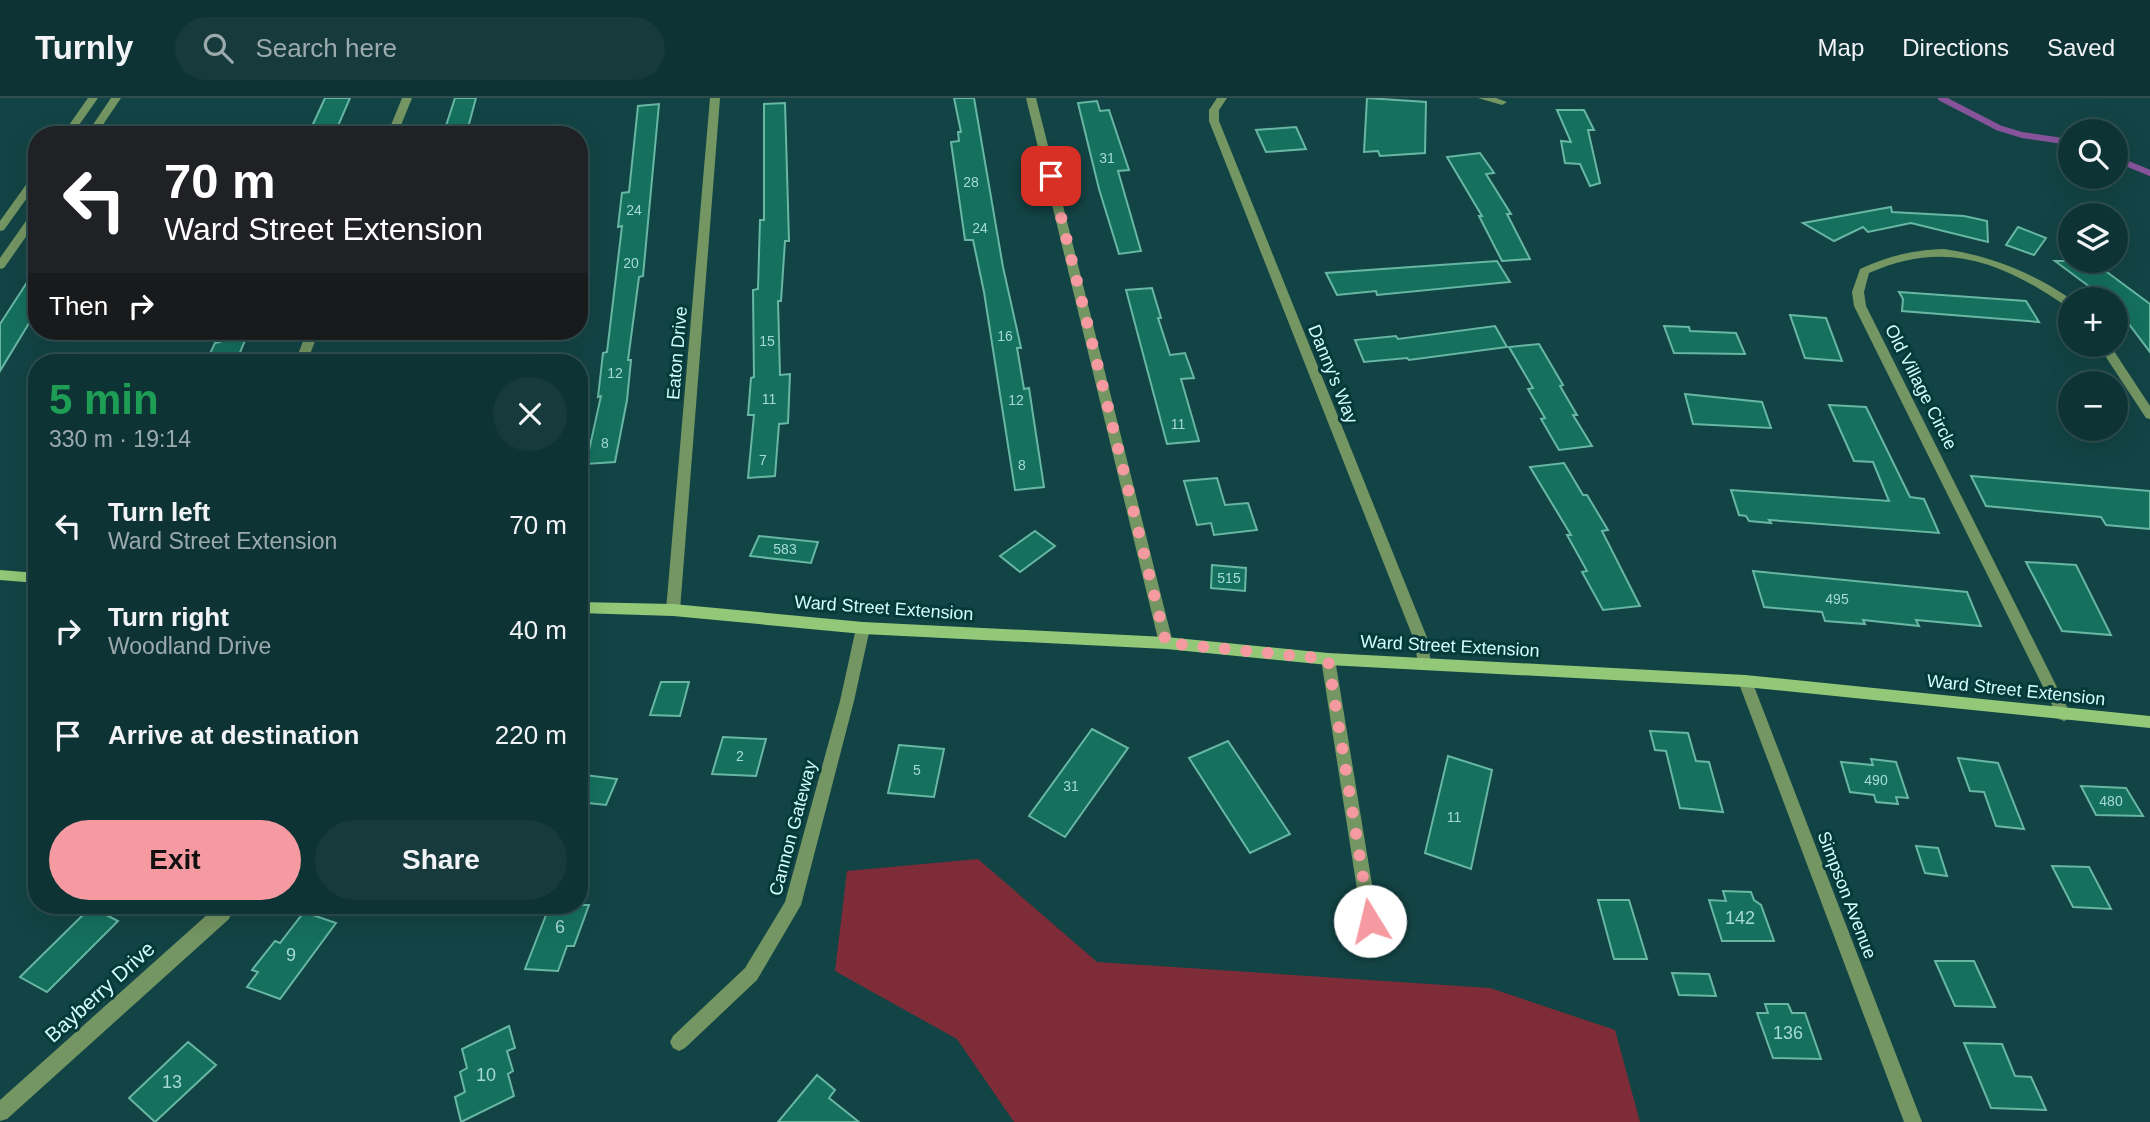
<!DOCTYPE html>
<html lang="en">
<head>
<meta charset="utf-8">
<style>
  body { margin:0; font-family:Arial,sans-serif; background:#173b3c; color:#f1f3f6; height:100vh; display:flex; flex-direction:column; font-size:26px; white-space:nowrap }
  * { box-sizing:border-box; margin:0 }
  p { font-size:23px; color:#9baaac }
  .icon { flex:none; width:38px; height:38px; fill:none; stroke:currentColor; stroke-width:2; stroke-linecap:round; stroke-linejoin:round }
  .map { position:relative; flex:1; overflow:hidden }
  .side { position:absolute; left:28px; top:256px; width:560px; height:560px; display:flex; flex-direction:column; background:#0e3334; border-radius:28px; box-shadow:0 7px 28px #0002,0 0 0 2px #2e4e4f }
  .side>* { flex:none }
  .top-card { position:absolute; left:28px; top:28px; width:560px; height:214px; border-radius:28px; box-shadow:0 7px 28px #0002,0 0 0 2px #2e4e4f; background:#202124; color:#fff; overflow:hidden }
  .tools { position:absolute; left:2058px; top:21px; display:grid; gap:14px }
  .tools a { display:grid; place-items:center; width:70px; height:70px; border-radius:50%; background:#0e3334; box-shadow:0 7px 28px #0002,0 0 0 2px #2e4e4f; font-size:35px }
  .pin { position:absolute; display:grid; place-items:center; width:60px; height:60px; color:#fff; margin:-30px; border-radius:14px; box-shadow:0 4px 10px #0006 }
  .me { position:absolute; width:77px; margin:-38px; rotate:351deg; stroke-linejoin:round; filter:drop-shadow(0 0 5px #0008) }
  .turn { display:flex; align-items:center; gap:24px; height:147px; padding:0 21px; font-size:32px }
  .turn .icon { width:91px; height:91px; stroke-width:2.5 }
  .turn b { display:block; font-size:49px; line-height:60px }
  .then { display:flex; align-items:center; height:66px; padding:0 21px; background:#0003; gap:14px; font-size:26px }
  .round { display:grid; place-items:center; flex:none; width:74px; height:74px; border-radius:37px; background:#173b3c }
  .summary { display:flex; align-items:center; justify-content:space-between; height:119px; padding:0 21px }
  h1 { font-size:42px; font-weight:700; line-height:52px; color:#1e9e55 }
  .button { display:flex; gap:14px; margin-top:auto; padding:14px 21px }
  .button a { flex:1; height:80px; border-radius:42px; background:#f49aa0; color:#111; font-size:28px; font-weight:700; line-height:80px; text-align:center }
  .button a+a { background:#173b3c; color:#f1f3f6 }
  ul { padding:0; list-style:none }
  li { display:flex; align-items:center; gap:21px; height:105px; padding:0 21px }
  li div { flex:1 }
  li b { display:block; font-size:26px }
  li em { font-style:normal }
  header { display:flex; align-items:center; gap:42px; box-sizing:border-box; height:98px; padding:0 35px; background:#0e3334; border-bottom:2px solid #2e4e4f }
  header strong { font-size:33px }
  nav { display:flex; gap:38px; margin-inline-start:auto; font-size:24px }
  .search { width:490px; height:63px; background:#173b3c; display:flex; align-items:center; gap:18px; box-sizing:border-box; padding:0 24px; border-radius:38px; color:#9baaac; font-size:26px }
  .map>svg:first-child { display:block }
  .green { fill:#7e2c37 }
  .lines { fill:none; stroke-linecap:round; stroke-linejoin:round }
  .stream { stroke:#87549c; stroke-width:6 }
  .building { fill:#15705e; stroke:#67b7a3; stroke-width:2 }
  .street { fill:#749663; fill-rule:evenodd }
  .secondary { fill:#92c877; fill-rule:evenodd }
  .route { stroke:#f49aa0; stroke-width:12; stroke-dasharray:0 21.6 }
  .labels { text-anchor:middle; stroke-width:6; stroke-linejoin:round; paint-order:stroke }
  .number-label { font-size:14px; fill:#a4dad5 }
  .street-label { font-size:18px; fill:#d4fefd; stroke:#053a3a }
  .near-number-label { font-size:18px; fill:#a4dad5 }
  .near-street-label { font-size:21px; fill:#d4fefd; stroke:#053a3a }
</style>
</head>
<body>
<header>
<strong>Turnly</strong>
<div class="search"><svg class="icon" aria-label="search" viewBox="0 0 24 24"><circle cx="10" cy="10" r="6"/><path d="M15 15l6 6"/></svg>Search here</div>
<nav><a>Map</a><a>Directions</a><a>Saved</a></nav>
</header>
<div class="map">
<svg width="2150" height="1024" viewBox="0 0 2150 1024">
  <rect width="100%" height="100%" fill="#134445"/>
  <path class="green" d="M978 761 1097 864 1490 890 1615 932 1640 1024H1014L957 941 835 873 847 773Z"/>
  <g class="lines">
    <g class="stream">
      <path d="M1941 0 1999 30 2022 37 2070 44"/>
      <path d="M2116 61 2150 75"/>
    </g>
  </g>
  <g class="building">
    <path d="M325 0H350L334 37H308Z"/>
    <path d="M455 0H476L466 37H443Z"/>
    <path d="M954 0H974L1003 169 1021 250H1017L1024 291 1029 290 1044 389 1015 392 984 194 973 142H965L951 44 959 43 958 34H961Z"/>
    <path d="M1367 0 1426 4 1425 55 1380 58 1378 53 1364 54Z"/>
    <path d="M1097 3 1100 13 1109 12 1129 72 1118 73 1141 153 1119 156 1099 91 1078 5Z"/>
    <path d="M785 5 789 143H785L781 203H778L780 277 790 276 788 325 779 326 775 378 748 380 754 317H748L751 280 754 279 753 192 758 191 760 122H764V6Z"/>
    <path d="M659 6 643 178 639 179 628 262H631L627 302 615 364 586 366 601 298 598 299 603 255 607 254 622 128 618 129 622 95 629 94 638 8Z"/>
    <path d="M1557 12H1584L1594 32H1588L1600 85 1590 88 1580 66 1565 65 1561 43 1571 44Z"/>
    <path d="M1296 29 1306 51 1266 54 1256 32Z"/>
    <path d="M1480 55 1494 75 1486 76 1511 116H1507L1530 161 1502 163 1479 118H1482L1447 59Z"/>
    <path d="M1891 109 1892 114 1964 118 1987 123 1988 144 1911 125 1868 134 1863 129 1834 143 1803 125Z"/>
    <path d="M2018 129 2046 140 2034 157 2006 147Z"/>
    <path d="M1497 163 1510 184 1377 197 1376 193 1337 197 1326 175Z"/>
    <path d="M2055 163H2092L2150 206V254L2116 209V201H2106Z"/>
    <path d="M37 169V212L0 273V226Z"/>
    <path d="M1152 190 1161 220H1158L1170 257 1185 255 1194 280 1181 281 1199 343 1167 346 1126 192Z"/>
    <path d="M1899 194 2026 203 2039 224 1902 213 1903 201Z"/>
    <path d="M1790 217 1826 220 1842 263 1805 260Z"/>
    <path d="M1495 228 1507 249 1409 262 1407 260 1364 264 1355 242 1396 238 1398 241Z"/>
    <path d="M1664 228 1689 229 1690 233 1736 235 1745 256 1674 255Z"/>
    <path d="M225 233H249L236 264H206L215 245 220 244Z"/>
    <path d="M1539 246 1563 287 1560 288 1577 317H1573L1592 348 1559 352 1541 321 1545 320 1528 291 1533 290 1509 249Z"/>
    <path d="M1685 296 1762 304 1771 330 1693 326Z"/>
    <path d="M1829 307 1866 309 1910 399 1924 401 1939 435 1769 422 1771 425 1749 423 1746 418 1739 417 1731 392 1889 403 1873 364 1854 363Z"/>
    <path d="M1564 365 1583 397H1587L1608 432 1602 433 1640 508 1603 512 1582 474 1587 473 1567 437H1571L1530 369Z"/>
    <path d="M1971 378 2150 393V431L2106 427 2101 419 1986 408Z"/>
    <path d="M1217 380 1225 407 1248 405 1257 432 1214 437 1211 425 1197 427 1184 383Z"/>
    <path d="M1035 433 1055 448 1020 474 1000 458Z"/>
    <path d="M759 438 818 444 811 465 750 458Z"/>
    <path d="M2026 464 2076 467 2111 537 2062 533Z"/>
    <path d="M1212 467 1246 470 1245 493 1211 490Z"/>
    <path d="M1753 473 1967 494 1981 528 1916 522 1919 528 1863 522 1865 526 1825 523 1822 514 1764 509Z"/>
    <path d="M661 584H689L680 618 650 617Z"/>
    <path d="M1092 631 1128 650 1065 739 1029 718Z"/>
    <path d="M1650 633 1688 635 1696 663 1709 664 1723 714 1680 710 1666 653 1655 652Z"/>
    <path d="M723 639 766 641 756 678 712 676Z"/>
    <path d="M1228 643 1290 736 1250 755 1189 660Z"/>
    <path d="M899 647 944 651 934 699 888 695Z"/>
    <path d="M1448 658 1492 672 1471 771 1425 755Z"/>
    <path d="M1958 660 1998 665 2024 731 1996 728 1984 694 1970 693Z"/>
    <path d="M1871 661 1896 664 1908 700 1896 699 1898 706 1876 704 1874 697 1850 694 1841 664 1873 667Z"/>
    <path d="M585 677 617 681 606 707 579 704V689Z"/>
    <path d="M2081 688 2126 690 2143 718 2096 717Z"/>
    <path d="M1916 748 1938 750 1947 778 1925 775Z"/>
    <path d="M2052 768 2089 769 2111 811 2073 809Z"/>
    <path d="M1723 793 1751 794 1754 802 1761 807 1774 843H1722L1709 802 1726 803Z"/>
    <path d="M1598 802H1629L1647 861H1614Z"/>
    <path d="M550 807H589L574 848H567L558 873 525 871Z"/>
    <path d="M91 809 118 823 47 894 20 879Z"/>
    <path d="M304 814 336 825 280 901 247 889 258 874 252 872 275 843 280 845Z"/>
    <path d="M1935 863H1974L1995 909 1955 908Z"/>
    <path d="M1672 875 1709 876 1716 898 1679 897Z"/>
    <path d="M1765 906H1788L1792 915H1805L1821 961 1773 960 1757 915H1768Z"/>
    <path d="M509 928 515 950 507 953 513 973 508 976 514 998 461 1024 455 999 465 994 460 974 467 970 462 951Z"/>
    <path d="M188 944 216 967 155 1024 129 1000Z"/>
    <path d="M1964 945 2002 946 2015 978 2031 979 2046 1012 1991 1010Z"/>
    <path d="M817 977 835 992 829 1000 859 1024H778Z"/>
  </g>
  <g class="lines">
    <g class="street">
      <path d="M88 0H98L72 37H62Z"/>
      <path d="M111 0H121L96 37H86Z"/>
      <path d="M402 0H412L397 37H387Z"/>
      <path d="M710 0H720L680 512 678 516H668L666 512Z"/>
      <path d="M1026 0H1036L1173 545 1171 549H1161L1159 545Z"/>
      <path d="M1217 0H1227L1219 12V23L1428 542 1431 567 1429 571H1419L1414 542 1209 23V12Z"/>
      <path d="M1478 0H1496L1507 4 1502 7Z"/>
      <path d="M37 76V86L4 132 0 133V123L33 77Z"/>
      <path d="M37 112V123L4 170 0 171V160L33 113Z"/>
      <path d="M1944 151C1991 158 2031 174 2071 201L2070 209 2066 208C2002 164 1944 141 1869 175L1864 194 1866 208 2071 617 2069 621 2064 623 2059 621 1854 208 1852 194 1860 171C1888 158 1913 152 1944 151Z"/>
      <path d="M307 233H319L307 264H295Z"/>
      <path d="M2098 247H2110L2150 308V321L2146 320Z"/>
      <path d="M863 524 868 526 870 530 854 603 801 807 757 882 685 950 679 953 673 950 670 944 673 938 745 870 785 804 840 603 856 530 858 526Z"/>
      <path d="M1328 555 1333 557 1335 561 1378 823 1376 829 1370 831 1364 829 1362 823 1321 561 1323 557Z"/>
      <path d="M1745 577 1750 579 1752 583 1922 1024H1904L1738 583 1740 579Z"/>
      <path d="M218 807H235L229 821 7 1021 0 1023V1002Z"/>
    </g>
    <g class="secondary">
      <path d="M0 472 37 475V485L0 482Z"/>
      <path d="M579 504 673 506 863 524 1166 539 1328 555 1745 577 2150 618V630L1745 589 1328 567 1166 551 863 536 673 518 579 515Z"/>
    </g>
  </g>
  <g class="lines">
    <path class="route" d="M1051 78 1166 545 1328 561 1370 823"/>
  </g>
  <g class="labels">
    <g class="number-label">
      <text x="1107" y="65">31</text>
      <text x="971" y="89">28</text>
      <text x="634" y="117">24</text>
      <text x="980" y="135">24</text>
      <text x="631" y="170">20</text>
      <text x="1005" y="243">16</text>
      <text x="767" y="248">15</text>
      <text x="615" y="280">12</text>
      <text x="769" y="306">11</text>
      <text x="1016" y="307">12</text>
      <text x="1178" y="331">11</text>
      <text x="605" y="350">8</text>
      <text x="763" y="367">7</text>
      <text x="1022" y="372">8</text>
      <text x="785" y="456">583</text>
      <text x="1229" y="485">515</text>
      <text x="1837" y="506">495</text>
      <text x="740" y="663">2</text>
      <text x="917" y="677">5</text>
      <text x="1876" y="687">490</text>
      <text x="1071" y="693">31</text>
      <text x="2111" y="708">480</text>
      <text x="1454" y="724">11</text>
    </g>
    <g class="street-label">
      <text transform="translate(677 255) rotate(-85)" y="6">Eaton Drive</text>
      <text transform="translate(1333 276) rotate(68)" y="6">Danny's Way</text>
      <text transform="translate(1921 289) rotate(63)" y="6">Old Village Circle</text>
      <text transform="translate(884 510) rotate(4)" y="6">Ward Street Extension</text>
      <text transform="translate(1450 548) rotate(3)" y="6">Ward Street Extension</text>
      <text transform="translate(2016 592) rotate(6)" y="6">Ward Street Extension</text>
      <text transform="translate(793 730) rotate(-75)" y="6">Cannon Gateway</text>
      <text transform="translate(1847 797) rotate(69)" y="6">Simpson Avenue</text>
    </g>
    <g class="near-number-label">
      <text x="1740" y="826">142</text>
      <text x="560" y="835">6</text>
      <text x="291" y="863">9</text>
      <text x="1788" y="941">136</text>
      <text x="486" y="983">10</text>
      <text x="172" y="990">13</text>
    </g>
    <g class="near-street-label">
      <text transform="translate(100 894) rotate(-42)" y="7">Bayberry Drive</text>
    </g>
  </g>
</svg>
<div class="tools">
<a><svg class="icon" aria-label="search" viewBox="0 0 24 24"><circle cx="10" cy="10" r="6"/><path d="M15 15l6 6"/></svg></a>
<a><svg class="icon" aria-label="layers" viewBox="0 0 24 24"><path d="M12 4l9 5-9 5-9-5zM3 14l9 5 9-5"/></svg></a>
<a>+</a>
<a>−</a>
</div>
<div class="pin" style="left:1051px;top:78px;background:#d93025"><svg class="icon" aria-label="arrive" viewBox="0 0 24 24"><path d="M6 21V4h12l-3 4 3 4H6"/></svg></div>
<svg class="me" style="left:1370px;top:823px" viewBox="-20 -20 40 40"><circle r="19" fill="#fff"/><path d="M0-13L10 11 0 6-10 11z" fill="#f49aa0"/></svg>
<div class="top-card">
<div class="turn"><svg class="icon" aria-label="left" viewBox="0 0 24 24"><path d="M17 20v-9H6M10 6l-5 5 5 5"/></svg><div><b>70 m</b>Ward Street Extension</div></div>
<div class="then">Then<svg class="icon" aria-label="right" viewBox="0 0 24 24"><path d="M7 20v-9h11M14 6l5 5-5 5"/></svg></div>
</div>
<section class="side">
<div class="summary"><div><h1>5 min</h1><p>330 m · 19:14</p></div><a class="round"><svg class="icon" aria-label="close" viewBox="0 0 24 24"><path d="M6 6l12 12M18 6L6 18"/></svg></a></div>
<ul>
<li><svg class="icon" aria-label="left" viewBox="0 0 24 24"><path d="M17 20v-9H6M10 6l-5 5 5 5"/></svg><div><b>Turn left</b><p>Ward Street Extension</p></div><em>70 m</em></li>
<li><svg class="icon" aria-label="right" viewBox="0 0 24 24"><path d="M7 20v-9h11M14 6l5 5-5 5"/></svg><div><b>Turn right</b><p>Woodland Drive</p></div><em>40 m</em></li>
<li><svg class="icon" aria-label="arrive" viewBox="0 0 24 24"><path d="M6 21V4h12l-3 4 3 4H6"/></svg><div><b>Arrive at destination</b></div><em>220 m</em></li>
</ul>
<div class="button"><a>Exit</a><a>Share</a></div>
</section>
</div>
</body>
</html>
